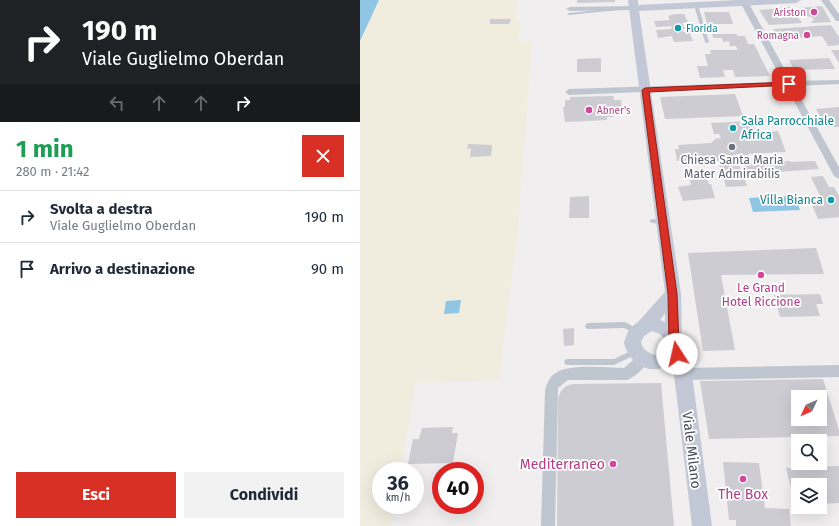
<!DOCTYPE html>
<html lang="it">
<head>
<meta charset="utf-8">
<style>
  body { margin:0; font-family:"Fira Sans",sans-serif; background:#f2f2f3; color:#1f2937; height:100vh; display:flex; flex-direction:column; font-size:15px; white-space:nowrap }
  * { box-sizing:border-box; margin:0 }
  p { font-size:13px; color:#747a83 }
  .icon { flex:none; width:22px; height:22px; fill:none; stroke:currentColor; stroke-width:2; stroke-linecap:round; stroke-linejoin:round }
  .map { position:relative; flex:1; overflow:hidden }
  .sheet { display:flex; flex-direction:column; background:#fff; width:360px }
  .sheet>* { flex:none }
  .banner { background:#202124; color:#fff; overflow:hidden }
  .needle { width:26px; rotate:226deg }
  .controls { position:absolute; left:431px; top:390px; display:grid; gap:8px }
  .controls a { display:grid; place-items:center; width:36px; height:36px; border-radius:0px; background:#fff; box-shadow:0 4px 16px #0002; font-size:20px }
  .speed { position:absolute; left:12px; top:462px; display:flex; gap:8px; font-size:20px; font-weight:700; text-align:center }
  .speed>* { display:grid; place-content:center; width:52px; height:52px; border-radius:50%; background:#fff; box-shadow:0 4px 16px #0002; line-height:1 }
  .speed small { font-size:10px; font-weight:400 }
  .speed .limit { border:6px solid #d22; background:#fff; color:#111 }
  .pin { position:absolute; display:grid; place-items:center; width:34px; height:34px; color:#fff; margin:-17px; border-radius:8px; box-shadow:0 2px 6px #0006 }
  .me { position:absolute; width:44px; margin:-22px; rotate:350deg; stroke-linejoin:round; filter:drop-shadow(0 0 3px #0008) }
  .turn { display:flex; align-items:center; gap:14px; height:84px; padding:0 16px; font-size:18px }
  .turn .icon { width:52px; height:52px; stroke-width:2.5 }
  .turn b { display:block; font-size:28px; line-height:34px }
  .lanes { display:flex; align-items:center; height:38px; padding:0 16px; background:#0003; justify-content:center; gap:20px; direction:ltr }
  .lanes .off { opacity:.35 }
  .round { display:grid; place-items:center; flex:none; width:42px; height:42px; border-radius:0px; background:#f2f2f3 }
  .headline { display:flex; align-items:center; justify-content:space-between; height:68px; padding:0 16px }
  h1 { font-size:24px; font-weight:700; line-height:30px; color:#1e9e55 }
  .primary-button { display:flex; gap:8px; margin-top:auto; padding:8px 16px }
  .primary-button a { flex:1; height:46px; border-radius:0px; background:#d93025; color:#fff; font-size:16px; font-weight:700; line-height:46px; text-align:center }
  .primary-button a+a { background:#f2f2f3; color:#1f2937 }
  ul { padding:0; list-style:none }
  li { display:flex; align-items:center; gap:12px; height:52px; padding:0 16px; border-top:1px solid #e0e1e3 }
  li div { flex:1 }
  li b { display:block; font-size:15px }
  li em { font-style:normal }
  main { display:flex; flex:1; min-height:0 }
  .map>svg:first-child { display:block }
  .sand { fill:#f0eddf }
  .water { fill:#90c6e3 }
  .building { fill:#ccccd2; fill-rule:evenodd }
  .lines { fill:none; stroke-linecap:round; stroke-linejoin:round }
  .lane { fill:#c0c6cf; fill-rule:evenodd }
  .street { fill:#c0c6cf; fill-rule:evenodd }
  .secondary { fill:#c2c8d5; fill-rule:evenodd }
  .route { fill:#d93025; stroke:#8d1f18 }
  .hotel-dot { fill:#d1479c; stroke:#fff; stroke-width:1.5 }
  .culture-dot { fill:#0f9aa8; stroke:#fff; stroke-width:1.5 }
  .worship-dot { fill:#6b7280; stroke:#fff; stroke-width:1.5 }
  .labels { text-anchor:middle; stroke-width:3.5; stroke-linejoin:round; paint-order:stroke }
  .far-hotel-label { font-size:10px; fill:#b23c85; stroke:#fff; text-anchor:end }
  .far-culture-label { font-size:10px; fill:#0d838f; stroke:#fff; text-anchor:start }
  .culture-label { font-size:12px; fill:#0d838f; stroke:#fff; text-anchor:start }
  .worship-label { font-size:12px; fill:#5b616d; stroke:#fff }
  .hotel-label { font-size:12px; fill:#b23c85; stroke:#fff }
  .near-street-label { font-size:14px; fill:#484e59; stroke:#fff }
  .near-hotel-label { font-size:14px; fill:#b23c85; stroke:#fff; text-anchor:end }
</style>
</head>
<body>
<main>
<section class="sheet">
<div class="banner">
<div class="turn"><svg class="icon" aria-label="right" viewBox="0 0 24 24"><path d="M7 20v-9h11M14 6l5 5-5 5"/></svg><div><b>190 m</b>Viale Guglielmo Oberdan</div></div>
<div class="lanes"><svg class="icon off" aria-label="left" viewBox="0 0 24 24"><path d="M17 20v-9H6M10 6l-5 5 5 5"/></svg><svg class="icon off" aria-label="ahead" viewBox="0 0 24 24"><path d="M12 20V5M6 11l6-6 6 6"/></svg><svg class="icon off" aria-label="ahead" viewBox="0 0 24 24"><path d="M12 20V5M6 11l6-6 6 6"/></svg><svg class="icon" aria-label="right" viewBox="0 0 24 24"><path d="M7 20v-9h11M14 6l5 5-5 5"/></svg></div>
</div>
<div class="headline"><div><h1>1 min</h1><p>280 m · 21:42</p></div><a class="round" style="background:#d93025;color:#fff"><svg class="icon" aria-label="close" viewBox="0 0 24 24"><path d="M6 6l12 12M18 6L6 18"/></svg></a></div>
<ul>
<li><svg class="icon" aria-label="right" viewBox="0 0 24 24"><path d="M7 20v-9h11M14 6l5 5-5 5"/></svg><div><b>Svolta a destra</b><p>Viale Guglielmo Oberdan</p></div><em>190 m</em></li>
<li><svg class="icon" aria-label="arrive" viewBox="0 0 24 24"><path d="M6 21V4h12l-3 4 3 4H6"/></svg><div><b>Arrivo a destinazione</b></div><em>90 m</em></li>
</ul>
<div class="primary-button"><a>Esci</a><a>Condividi</a></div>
</section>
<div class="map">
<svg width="479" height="526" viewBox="0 0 479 526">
  <rect width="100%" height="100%" fill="#f0eeee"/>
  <path class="sand" d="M19 0H157L155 21 161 23 158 41H172L158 225 139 380 56 383 40 471H21V505H28V514L35 519 29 526H0V41Z"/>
  <g class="water">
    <path d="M0 0H19L0 41Z"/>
    <path d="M435 196 440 210 393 212 389 198Z"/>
    <path d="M101 300 99 313 84 314 86 301Z"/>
  </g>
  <g class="building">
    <path d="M217 0H255V2L217 3Z"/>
    <path d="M462 6 471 22 452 23 451 21H454L452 17 445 16 440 8Z"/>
    <path d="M431 7 442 23 409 25 399 10Z"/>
    <path d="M344 12H369L373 24H347Z"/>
    <path d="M315 14H324L328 22 322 23 325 29H322L323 32 329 31 333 41 314 42 312 36 298 38 296 30 312 29 311 26 296 27 294 21 310 20 308 16Z"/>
    <path d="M130 19H151L150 23 148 24H130Z"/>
    <path d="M471 25 479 37V45L468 46 462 36 419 39 413 29Z"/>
    <path d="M352 34H377V36H385L388 44H394L410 76 375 77 373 70H363L365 77 340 78 337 66H348L345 54H351L350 50H378L376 46H370L369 41 363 42 362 38H353Z"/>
    <path d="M471 50H479V63Z"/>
    <path d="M241 58V72H217V59Z"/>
    <path d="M469 58 475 69 434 70 429 60Z"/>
    <path d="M375 94 383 116 305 119 300 97Z"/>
    <path d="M253 96 254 100H261L262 109H255L254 117H247V120L205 122 203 107H205V100H210V97Z"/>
    <path d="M479 107V127H466L456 109Z"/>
    <path d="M391 121 396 133 418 131 426 152 388 154 390 159H382L381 154H376L378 159 353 161V158H343L344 161 323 162V160L317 161 315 149H319L318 145 351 143 355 139 361 138 359 134H354L351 123Z"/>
    <path d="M108 144 132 145 131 156 110 157 111 148 107 149Z"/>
    <path d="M430 161 431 162 455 161 459 169 388 174 384 164Z"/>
    <path d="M378 162 387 186 366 187 359 163Z"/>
    <path d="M463 176 469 187H474L479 196V217L458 219 452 205 464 204 451 177Z"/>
    <path d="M347 179 349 184H351L355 198 323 201 318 187 331 185 330 180Z"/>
    <path d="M229 196V218H209L210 197Z"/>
    <path d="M456 248 464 274 361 275 375 350 343 351 328 253Z"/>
    <path d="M460 294 463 304H456L460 316 420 317 414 295Z"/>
    <path d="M214 328V345L204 346 203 329Z"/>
    <path d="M463 379 479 430V436L349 439 340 381ZM438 397H460V419H438Z"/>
    <path d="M301 383 314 526H197L198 398 201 391 206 386 213 384Z"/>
    <path d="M93 427 92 433H98L93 463 48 464 53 439H59L62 428Z"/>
    <path d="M363 462 399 463 405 508 429 509 431 526H376V520H369Z"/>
    <path d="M479 466V503L460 504V485H438V505H435L426 468Z"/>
  </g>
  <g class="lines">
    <g class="lane">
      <path d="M335 4 338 5 349 42 348 43 345 42 334 5Z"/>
      <path d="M258 8 260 9 259 10 209 15 207 14 209 13Z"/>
      <path d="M292 219 303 220 306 222 303 224 292 223 289 221Z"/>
      <path d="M265 322 278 329 279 331 278 333 276 334 264 328 228 329 226 328 225 326 226 324 228 323Z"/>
      <path d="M275 349 277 350 278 352 277 354 254 365H207L205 364 204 362 205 360 207 359H254Z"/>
    </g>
    <g class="street">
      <path d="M379 0H387L431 81 479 80V84L434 86 479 167V179L474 176 426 86 209 95 205 92 209 89 423 82Z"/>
      <path d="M461 0H469L479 14V21H476Z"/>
      <path d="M274 6H277V10L210 11 206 9 210 7Z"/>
      <path d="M283 353 287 355 289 359C286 367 275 377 267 380H208L198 388 195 526H181L185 390C187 384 189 378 194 374 209 363 246 368 264 368L279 355Z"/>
      <path d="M479 365V377L323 380 319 378 317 374 319 370 323 368Z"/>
    </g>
    <path class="secondary" d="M268 0H278V5L378 0H441L436 3 279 11 321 294 322 343 332 374 352 526H332L314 374 311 363C292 378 268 364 264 342L269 329 278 322 305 292ZM305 313V322L300 320ZM292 331 300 334 305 339 304 348 295 355C288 353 282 349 281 342L284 336Z"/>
  </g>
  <path class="route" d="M429 82H431V85L289 92 317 294 319 343 322 354 321 357 317 358 313 357 309 343 308 294 282 90 285 88Z"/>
  <g class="hotel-dot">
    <circle cx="454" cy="12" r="4"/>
    <circle cx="447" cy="35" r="4"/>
    <circle cx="229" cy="110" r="4"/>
    <circle cx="401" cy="275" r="4"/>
    <circle cx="253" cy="464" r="4"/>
    <circle cx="383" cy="479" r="4"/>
  </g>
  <g class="culture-dot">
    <circle cx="318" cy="28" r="4"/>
    <circle cx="373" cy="128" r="4"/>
    <circle cx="471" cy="200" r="4"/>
  </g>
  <circle class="worship-dot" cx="372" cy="147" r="4"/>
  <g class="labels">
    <g class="far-hotel-label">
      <text x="446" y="16">Ariston</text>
      <text x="439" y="39">Romagna</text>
      <text x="237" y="114" text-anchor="start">Abner's</text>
    </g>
    <g class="far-culture-label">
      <text x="326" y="32">Florida</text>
    </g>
    <g class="culture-label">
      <text x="381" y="125">Sala Parrocchiale<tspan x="381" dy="14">Africa</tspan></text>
      <text x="463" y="204" text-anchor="end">Villa Bianca</text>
    </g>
    <g class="worship-label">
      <text x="372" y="164">Chiesa Santa Maria<tspan x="372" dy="14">Mater Admirabilis</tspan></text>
    </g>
    <g class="hotel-label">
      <text x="401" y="292">Le Grand<tspan x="401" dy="14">Hotel Riccione</tspan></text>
    </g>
    <g class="near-street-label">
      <text transform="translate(332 450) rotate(83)" y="5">Viale Milano</text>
    </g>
    <g class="near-hotel-label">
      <text x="245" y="469">Mediterraneo</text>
      <text x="383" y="499" text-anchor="middle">The Box</text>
    </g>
  </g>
</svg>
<div class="controls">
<a><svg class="needle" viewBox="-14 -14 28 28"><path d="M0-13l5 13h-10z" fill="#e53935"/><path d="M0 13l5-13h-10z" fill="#747a83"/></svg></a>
<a><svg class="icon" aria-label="search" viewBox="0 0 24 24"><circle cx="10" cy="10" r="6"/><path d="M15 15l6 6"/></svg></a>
<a><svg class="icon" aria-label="layers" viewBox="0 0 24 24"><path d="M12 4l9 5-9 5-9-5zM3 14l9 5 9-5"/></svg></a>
</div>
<div class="speed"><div>36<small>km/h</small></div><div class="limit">40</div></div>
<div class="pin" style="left:429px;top:84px;background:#d93025"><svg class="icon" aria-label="arrive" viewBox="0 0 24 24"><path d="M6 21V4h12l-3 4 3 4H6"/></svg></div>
<svg class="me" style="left:317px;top:354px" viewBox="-20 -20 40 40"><circle r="19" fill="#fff"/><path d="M0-13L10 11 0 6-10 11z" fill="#d93025"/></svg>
</div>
</main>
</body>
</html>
